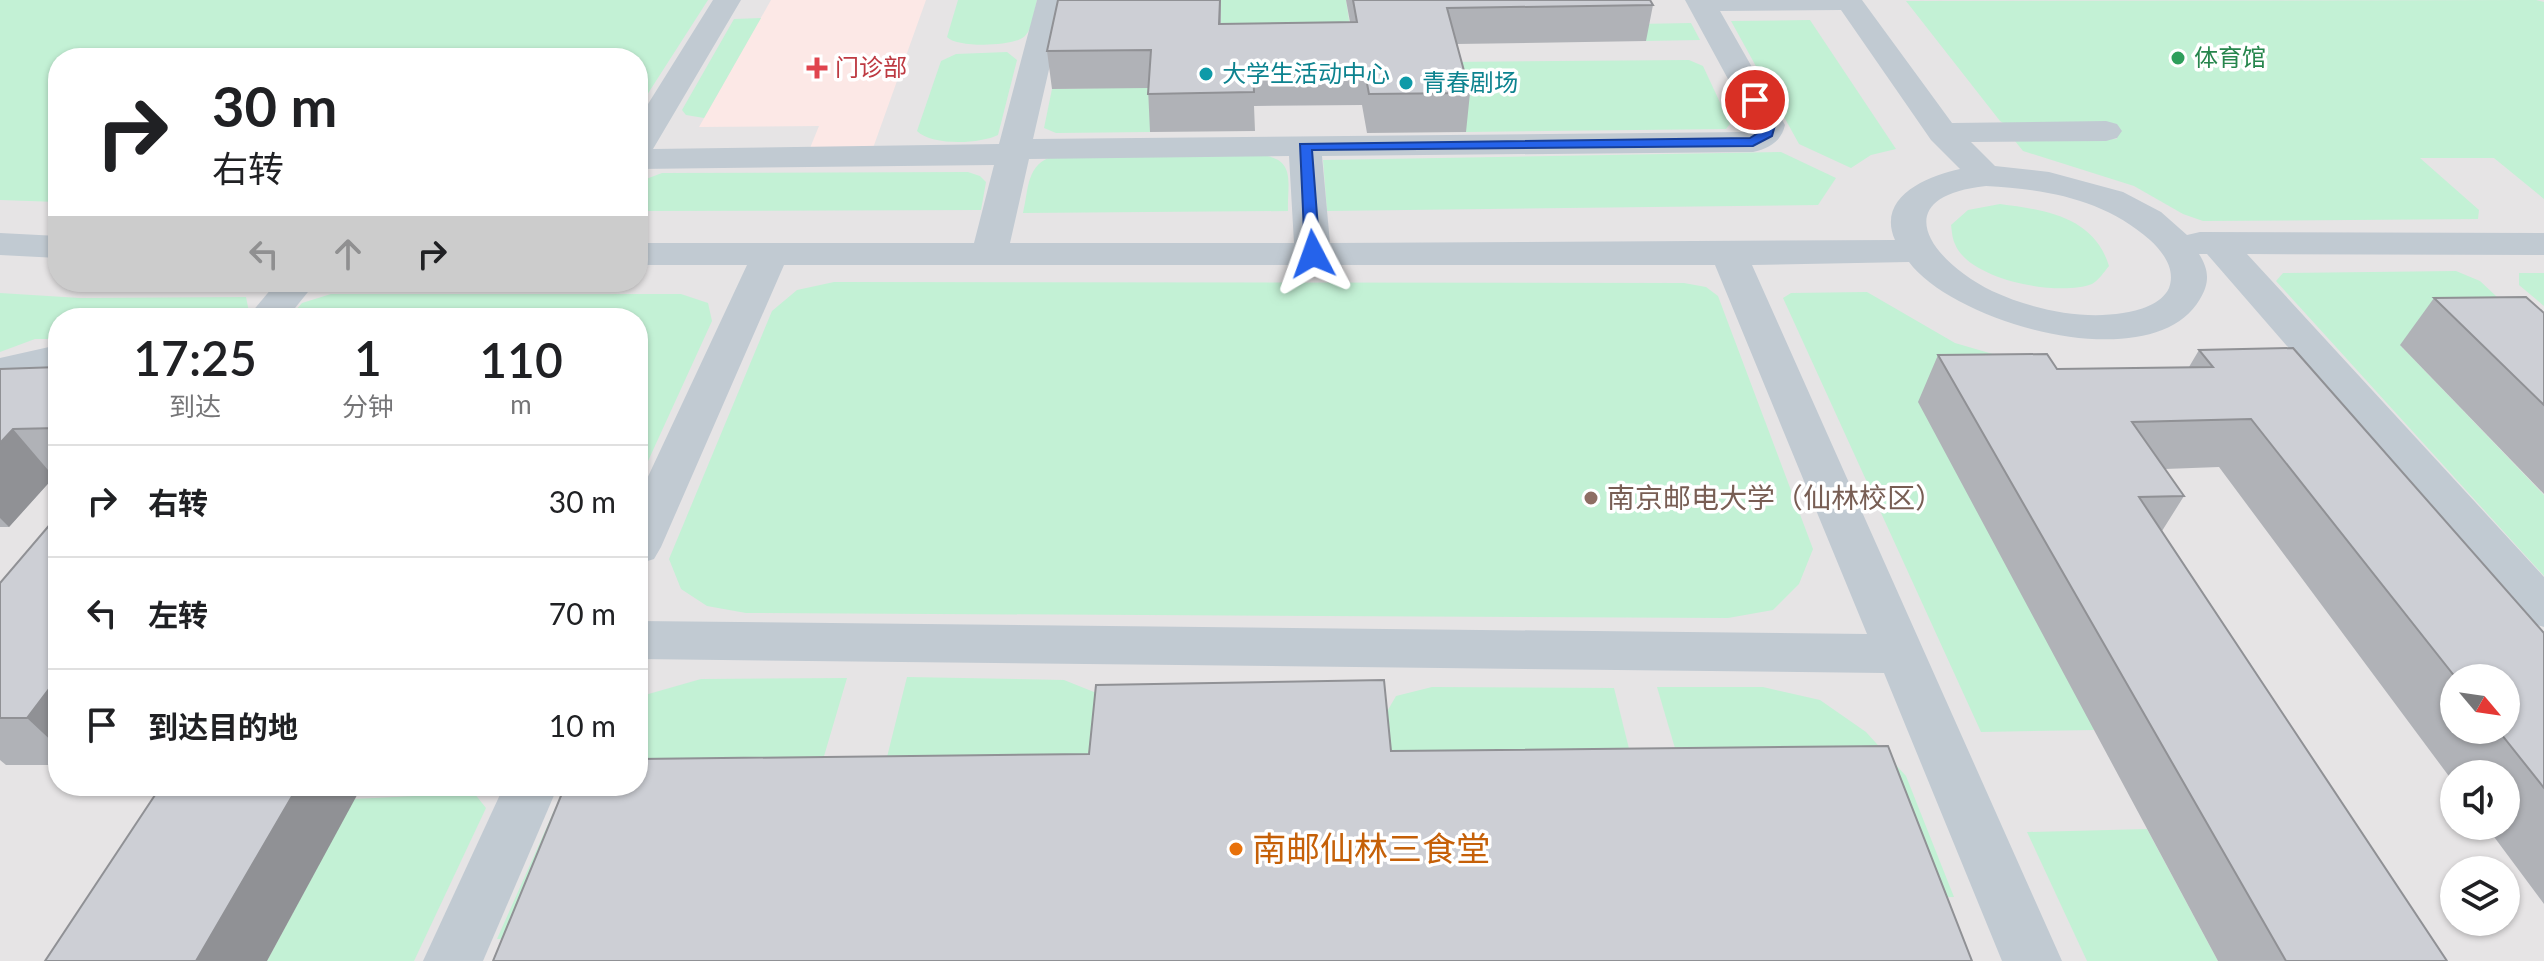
<!DOCTYPE html>
<html lang="zh">
<head>
<meta charset="utf-8">
<style>
  body { margin:0; font-family:Lato,"Noto Sans SC",sans-serif; background:#f6f6f6; color:#202124; height:100vh; display:flex; flex-direction:column; font-size:30px; white-space:nowrap }
  * { box-sizing:border-box; margin:0 }
  p { font-size:26px; color:#757577 }
  .icon { flex:none; width:44px; height:44px; fill:none; stroke:currentColor; stroke-width:2; stroke-linecap:round; stroke-linejoin:round }
  .map { position:relative; flex:1; overflow:hidden }
  .side { position:absolute; left:48px; top:308px; width:600px; height:488px; display:flex; flex-direction:column; background:#fff; border-radius:32px; box-shadow:0 2px 6px #0004 }
  .side>* { flex:none }
  .hud { position:absolute; left:48px; top:48px; width:600px; height:244px; border-radius:32px; box-shadow:0 2px 6px #0004; background:#fff; color:#202124; overflow:hidden }
  .needle { width:52px; rotate:119deg }
  .fabs { position:absolute; left:2440px; top:664px; display:grid; gap:16px }
  .fabs a { display:grid; place-items:center; width:80px; height:80px; border-radius:50%; background:#fff; box-shadow:0 2px 6px #0004; font-size:40px }
  .pin { position:absolute; display:grid; place-items:center; width:68px; height:68px; color:#fff; margin:-34px; border:4px solid #fff; border-radius:50%; box-shadow:0 2px 8px #0007 }
  .me { position:absolute; width:88px; margin:-44px; rotate:356deg; stroke-linejoin:round; filter:drop-shadow(0 0 6px #0008) }
  .turn { display:flex; align-items:center; gap:28px; height:168px; padding:0 32px; font-size:36px }
  .turn .icon { width:104px; height:104px; stroke-width:2.5 }
  .turn b { display:block; font-size:56px; line-height:68px }
  .lanes { display:flex; align-items:center; height:76px; padding:0 32px; background:#0003; justify-content:center; gap:40px; direction:ltr }
  .lanes .off { opacity:.35 }
  .eta { display:flex; justify-content:space-evenly; align-items:center; height:136px; text-align:center }
  .eta b { font-size:48px; font-weight:600; line-height:56px }
  ul { padding:0; list-style:none }
  li { display:flex; align-items:center; gap:24px; height:112px; padding:0 32px; border-top:2px solid #e0e0e0 }
  li div { flex:1 }
  li b { display:block; font-size:30px }
  li em { font-style:normal }
  .map>svg:first-child { display:block }
  .education { fill:#e6e4e5; fill-rule:evenodd }
  .medical { fill:#fce8e6 }
  .green { fill:#c3f1d5 }
  .lines { fill:none; stroke-linecap:round; stroke-linejoin:round }
  .minor { fill:#c1cad2; fill-rule:evenodd }
  .wall { fill:#b0b2b7; fill-rule:evenodd }
  .shaded-wall { fill:#909195 }
  .building { fill:#cdcfd5; stroke:#909195; stroke-width:2 }
  .route { fill:#2563eb; stroke:#184099; stroke-width:2 }
  .leisure-dot { fill:#2e9e5b; stroke:#fff; stroke-width:3 }
  .health-dot { fill:#e0444e; stroke:#fff; stroke-width:3 }
  .culture-dot { fill:#0f9aa8; stroke:#fff; stroke-width:3 }
  .education-dot { fill:#8d6e63; stroke:#fff; stroke-width:3 }
  .food-dot { fill:#e8710a; stroke:#fff; stroke-width:3 }
  .labels { text-anchor:middle; stroke-width:7; stroke-linejoin:round; paint-order:stroke }
  .far-leisure-label { font-size:24px; fill:#27864d; stroke:#fff; text-anchor:start }
  .far-health-label { font-size:24px; fill:#be3a42; stroke:#fff; text-anchor:start }
  .far-culture-label { font-size:24px; fill:#0d838f; stroke:#fff; text-anchor:start }
  .education-label { font-size:28px; fill:#785e54; stroke:#fff; text-anchor:start }
  .near-food-label { font-size:34px; fill:#c56008; stroke:#fff; text-anchor:start }
</style>
</head>
<body>
<div class="map">
<svg width="2544" height="961" viewBox="0 0 2544 961">
  <rect width="100%" height="100%" fill="#f5f3f3"/>
  <path class="education" d="M0 0H2544V961H0ZM58 58H638V282H58ZM58 318H638V786H58ZM2454 678H2506V730H2454ZM2454 774H2506V826H2454ZM2454 870H2506V922H2454Z"/>
  <path class="medical" d="M771 0H926L873 148H810L819 126 699 127Z"/>
  <g class="green">
    <path d="M0 0H708L638 109V58H58V202L0 200Z"/>
    <path d="M958 0H1037C1034 11 1033 28 1025 36 1015 47 956 48 947 37Z"/>
    <path d="M1221 0H1346L1355 59 1220 61Z"/>
    <path d="M2536 0 2544 2V199L2494 158H2420L2479 210 2478 219 2203 221 2183 214 2134 186 2023 151 2015 141 2117 139 2105 124 2006 125 2000 121 1906 1Z"/>
    <path d="M761 18 704 118 686 115 682 110 734 19Z"/>
    <path d="M1810 20 1896 149 1871 155 1851 168 1799 144 1731 21Z"/>
    <path d="M1691 23 1700 40 1645 41 1637 24Z"/>
    <path d="M1007 52 1017 60 998 135C980 144 932 146 917 131L941 61 956 54Z"/>
    <path d="M1689 60 1703 66 1730 124 1726 129 1466 132 1448 62Z"/>
    <path d="M1154 87 1150 132 1056 133 1044 128 1052 89Z"/>
    <path d="M1781 152 1836 178 1818 205 1327 211 1323 160Z"/>
    <path d="M1054 156H1267C1296 162 1287 185 1288 211L1023 213C1029 188 1026 164 1054 156Z"/>
    <path d="M968 172 980 176 986 182 981 210 638 211V182L662 173Z"/>
    <path d="M2000 204C2046 210 2094 217 2109 266 2104 272 2098 281 2092 284 2058 297 1969 280 1955 244 1952 238 1952 231 1951 225L1968 210Z"/>
    <path d="M2456 271 2480 281 2544 341 2401 346 2544 495V576L2276 281 2283 273Z"/>
    <path d="M2519 273H2544V306L2519 285Z"/>
    <path d="M834 282 1684 283 1706 287 1718 296 1813 549 1799 584 1773 610 1728 618 746 613 707 606 681 589 669 559 772 311 797 290Z"/>
    <path d="M1867 292 1955 343 2010 359 2094 730 1981 732 1783 298 1791 293Z"/>
    <path d="M0 293 80 298 246 297 249 312 243 318H58V339H35L0 352Z"/>
    <path d="M331 294H681L708 303 712 321 638 483V318H289L302 303Z"/>
    <path d="M907 677 1064 680 1099 694 1095 795 877 797Z"/>
    <path d="M847 678 812 797 547 938 497 939 565 786H638V697L701 679Z"/>
    <path d="M1432 687 1614 688 1639 789 1387 792 1381 722 1396 696Z"/>
    <path d="M1657 687H1763L1820 700 1866 732 1906 776 1954 897 1907 898 1687 789Z"/>
    <path d="M474 793 486 808 414 961H267L354 799Z"/>
    <path d="M2147 829 2218 961H2087L2027 832Z"/>
  </g>
  <g class="lines">
    <g class="minor">
      <path d="M713 0H741L653 149 999 144 1037 0H1065L1033 139 1746 132 1753 125 1685 0H1862L1952 123 2106 121 2117 124 2122 131 2117 138 2106 141 1971 142 1995 166 2049 172 2123 192 2161 212 2187 235 2200 232 2544 233V255L2247 254 2544 577V627L2527 622 2207 254H2199C2209 270 2210 282 2200 299 2153 380 1955 324 1909 262L1752 265 2062 961H2002L1884 673 638 659V621L1867 634 1715 265H784L661 547 654 559 638 564V498L747 265H638V243H974L994 165 638 169V120ZM1841 10 1931 140 1960 169C1927 176 1876 197 1895 240L1330 243 1322 156 1753 152C1769 148 1781 142 1785 125L1720 11ZM1289 156 1294 243H1010L1029 159ZM1986 186C2046 189 2104 199 2150 240 2163 252 2176 269 2169 288 2162 304 2138 311 2123 313 2080 320 2031 309 1992 291 1931 261 1884 197 1986 186Z"/>
      <path d="M0 233 58 236V258L0 255Z"/>
      <path d="M277 282H316L287 318H247Z"/>
      <path d="M58 345V371L32 375 0 387V358Z"/>
      <path d="M504 786H558L483 961H423Z"/>
    </g>
  </g>
  <g class="wall">
    <path d="M1058 0H1221V24L1350 22 1346 0H1650L1653 5 1646 41 1456 44 1470 93 1466 132 1367 133 1362 105 1254 106 1255 131 1150 132 1148 88 1052 89 1047 51Z"/>
    <path d="M2434 298 2544 313V494L2400 345Z"/>
    <path d="M2199 350 2544 633V904L2486 826H2506V774H2454V783L2219 467 2165 469 2184 496 2162 531 2447 961H2218L1918 402 1938 355 2057 369 2189 367ZM2454 678H2506V730H2454Z"/>
    <path d="M58 367V477H54L9 527H0V369Z"/>
    <path d="M58 515V765H6L0 760V583Z"/>
  </g>
  <g class="shaded-wall">
    <path d="M13 429 54 477 9 527 0 518V443Z"/>
    <path d="M58 677V747L27 718Z"/>
    <path d="M298 786H362L267 961H196Z"/>
  </g>
  <g class="building">
    <path d="M1058 0H1220L1219 24 1357 22 1353 0H1650L1653 5 1447 8 1470 93 1369 94 1364 67 1253 69 1254 92 1148 94 1151 50 1047 51Z"/>
    <path d="M2526 297 2544 313V405L2434 298Z"/>
    <path d="M2293 348 2544 633V788L2498 730H2506V678H2456L2251 419 2132 422 2184 496 2139 497 2447 961H2286L1938 355 2047 354 2057 369 2213 367 2199 350Z"/>
    <path d="M58 367V428L13 429 0 443V369Z"/>
    <path d="M58 515V677L27 718H0V583Z"/>
    <path d="M1384 680 1391 751 1888 746 1972 961H493L565 786H638V759L1089 754 1096 685Z"/>
    <path d="M161 786H298L196 961H45Z"/>
  </g>
  <path class="route" d="M1751 97H1760L1775 125 1772 136 1753 146 1312 150 1320 254 1313 258 1305 254 1300 144 1750 138 1761 131 1762 125 1749 100Z"/>
  <circle class="leisure-dot" cx="2178" cy="58" r="8"/>
  <path class="health-dot" d="M813 56h8v8h8v8h-8v8h-8v-8h-8v-8h8z"/>
  <g class="culture-dot">
    <circle cx="1206" cy="74" r="8"/>
    <circle cx="1406" cy="83" r="8"/>
  </g>
  <circle class="education-dot" cx="1591" cy="498" r="8"/>
  <circle class="food-dot" cx="1236" cy="849" r="8"/>
  <g class="labels">
    <g class="far-leisure-label">
      <text x="2194" y="66">体育馆</text>
    </g>
    <g class="far-health-label">
      <text x="835" y="76">门诊部</text>
    </g>
    <g class="far-culture-label">
      <text x="1222" y="82">大学生活动中心</text>
      <text x="1422" y="91">青春剧场</text>
    </g>
    <g class="education-label">
      <text x="1607" y="508">南京邮电大学（仙林校区）</text>
    </g>
    <g class="near-food-label">
      <text x="1252" y="861">南邮仙林三食堂</text>
    </g>
  </g>
</svg>
<div class="fabs">
<a><svg class="needle" viewBox="-14 -14 28 28"><path d="M0-13l5 13h-10z" fill="#e53935"/><path d="M0 13l5-13h-10z" fill="#757577"/></svg></a>
<a><svg class="icon" aria-label="sound" viewBox="0 0 24 24"><path d="M4 9h4l5-4v14l-5-4H4zM17 9q2 3 0 6"/></svg></a>
<a><svg class="icon" aria-label="layers" viewBox="0 0 24 24"><path d="M12 4l9 5-9 5-9-5zM3 14l9 5 9-5"/></svg></a>
</div>
<div class="pin" style="left:1755px;top:100px;background:#d93025"><svg class="icon" aria-label="arrive" viewBox="0 0 24 24"><path d="M6 21V4h12l-3 4 3 4H6"/></svg></div>
<svg class="me" style="left:1313px;top:254px" viewBox="-20 -20 40 40"><path d="M0-17L14 15 0 8-14 15z" fill="#2563eb" stroke="#fff" stroke-width="4"/></svg>
<div class="hud">
<div class="turn"><svg class="icon" aria-label="right" viewBox="0 0 24 24"><path d="M7 20v-9h11M14 6l5 5-5 5"/></svg><div><b>30 m</b>右转</div></div>
<div class="lanes"><svg class="icon off" aria-label="left" viewBox="0 0 24 24"><path d="M17 20v-9H6M10 6l-5 5 5 5"/></svg><svg class="icon off" aria-label="ahead" viewBox="0 0 24 24"><path d="M12 20V5M6 11l6-6 6 6"/></svg><svg class="icon" aria-label="right" viewBox="0 0 24 24"><path d="M7 20v-9h11M14 6l5 5-5 5"/></svg></div>
</div>
<section class="side">
<div class="eta">
<div><b>17:25</b><p>到达</p></div>
<div><b>1</b><p>分钟</p></div>
<div><b>110</b><p>m</p></div>
</div>
<ul>
<li><svg class="icon" aria-label="right" viewBox="0 0 24 24"><path d="M7 20v-9h11M14 6l5 5-5 5"/></svg><div><b>右转</b></div><em>30 m</em></li>
<li><svg class="icon" aria-label="left" viewBox="0 0 24 24"><path d="M17 20v-9H6M10 6l-5 5 5 5"/></svg><div><b>左转</b></div><em>70 m</em></li>
<li><svg class="icon" aria-label="arrive" viewBox="0 0 24 24"><path d="M6 21V4h12l-3 4 3 4H6"/></svg><div><b>到达目的地</b></div><em>10 m</em></li>
</ul>
</section>
</div>
</body>
</html>
